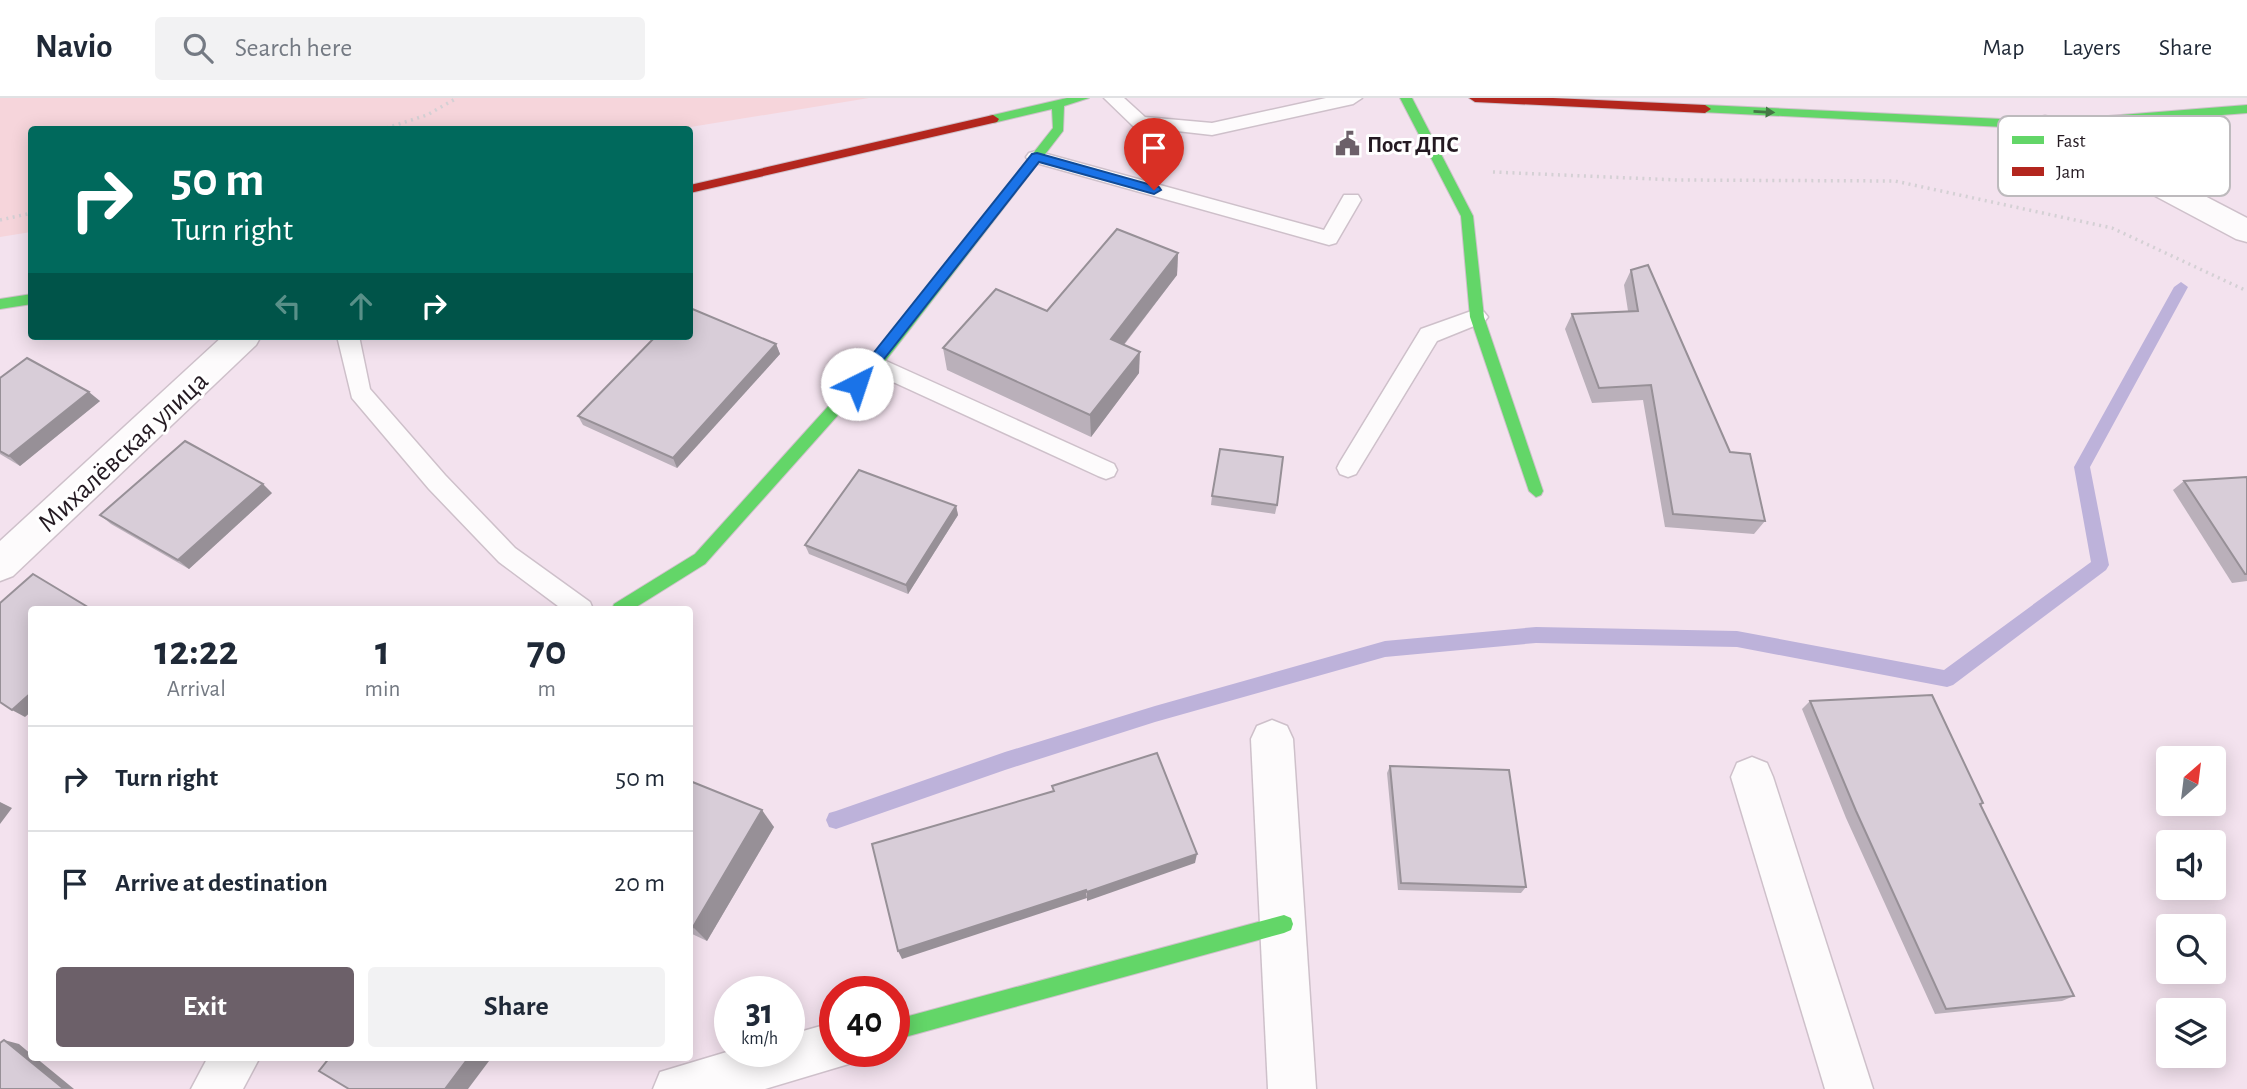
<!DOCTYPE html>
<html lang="en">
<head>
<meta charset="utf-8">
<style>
  body { margin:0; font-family:"Alegreya Sans",sans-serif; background:#f2f2f3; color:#1f2937; height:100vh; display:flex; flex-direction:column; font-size:26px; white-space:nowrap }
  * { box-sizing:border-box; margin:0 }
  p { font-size:23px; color:#747a83 }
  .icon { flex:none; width:38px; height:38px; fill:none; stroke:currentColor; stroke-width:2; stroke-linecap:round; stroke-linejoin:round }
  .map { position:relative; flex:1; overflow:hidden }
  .panel { position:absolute; left:28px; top:508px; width:665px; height:455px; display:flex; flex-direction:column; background:#fff; border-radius:7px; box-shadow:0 4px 18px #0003 }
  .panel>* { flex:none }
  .banner { position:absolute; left:28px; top:28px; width:665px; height:214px; border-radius:7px; box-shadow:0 4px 18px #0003; background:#00695c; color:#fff; overflow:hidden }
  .needle { width:46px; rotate:28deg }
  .controls { position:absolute; left:2156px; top:648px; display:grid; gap:14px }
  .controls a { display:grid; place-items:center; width:70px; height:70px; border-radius:7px; background:#fff; box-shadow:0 4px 18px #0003; font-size:35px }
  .speed { position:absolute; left:714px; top:878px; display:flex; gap:14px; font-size:35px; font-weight:700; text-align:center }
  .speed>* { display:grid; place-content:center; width:91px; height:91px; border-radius:50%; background:#fff; box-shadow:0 4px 18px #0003; line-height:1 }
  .speed small { font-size:18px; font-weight:400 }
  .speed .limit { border:10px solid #d22; background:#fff; color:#111 }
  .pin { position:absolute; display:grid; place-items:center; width:60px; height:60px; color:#fff; margin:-72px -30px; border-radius:50% 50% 50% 0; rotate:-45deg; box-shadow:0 0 7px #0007 }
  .pin .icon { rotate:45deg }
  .me { position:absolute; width:77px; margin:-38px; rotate:41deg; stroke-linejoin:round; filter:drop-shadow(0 0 5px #0008) }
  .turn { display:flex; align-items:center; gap:24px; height:147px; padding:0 28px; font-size:32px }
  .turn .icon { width:91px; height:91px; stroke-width:2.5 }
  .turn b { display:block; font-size:49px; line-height:60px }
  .lanes { display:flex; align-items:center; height:66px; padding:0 28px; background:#0003; justify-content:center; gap:35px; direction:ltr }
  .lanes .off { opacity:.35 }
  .eta { display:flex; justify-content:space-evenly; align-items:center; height:119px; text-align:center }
  .eta b { font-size:42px; font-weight:600; line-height:49px }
  .primary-button { display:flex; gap:14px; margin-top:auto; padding:14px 28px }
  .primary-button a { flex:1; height:80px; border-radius:7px; background:#6c6069; color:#fff; font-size:28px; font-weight:600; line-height:80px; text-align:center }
  .primary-button a+a { background:#f2f2f3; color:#1f2937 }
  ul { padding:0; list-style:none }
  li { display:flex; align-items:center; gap:21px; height:105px; padding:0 28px; border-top:2px solid #e0e1e3 }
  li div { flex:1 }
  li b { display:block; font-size:26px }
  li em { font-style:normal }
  header { display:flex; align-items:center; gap:42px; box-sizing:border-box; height:98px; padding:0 35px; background:#fff; border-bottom:2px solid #e0e1e3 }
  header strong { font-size:33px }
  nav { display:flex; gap:38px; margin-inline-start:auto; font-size:24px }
  .search { width:490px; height:63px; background:#f2f2f3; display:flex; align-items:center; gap:18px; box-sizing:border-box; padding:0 24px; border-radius:7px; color:#747a83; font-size:26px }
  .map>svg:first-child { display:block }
  .green { fill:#f6d5db }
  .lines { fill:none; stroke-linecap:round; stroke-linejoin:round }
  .stream { fill:#bdb2da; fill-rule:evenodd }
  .lane-casing { stroke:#cec0ca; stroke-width:3 }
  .street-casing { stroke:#cec0ca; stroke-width:3 }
  .fast-casing { stroke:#cec0ca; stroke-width:2 }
  .jam-casing { stroke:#cec0ca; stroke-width:2 }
  .path { stroke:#d4d0d4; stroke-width:3.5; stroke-dasharray:2 4.5; stroke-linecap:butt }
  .lane { fill:#fdfbfc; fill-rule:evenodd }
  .street { fill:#fdfbfc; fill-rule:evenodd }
  .fast { fill:#63d668; fill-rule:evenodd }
  .jam { fill:#b3261e; fill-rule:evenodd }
  .wall { fill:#bab0ba }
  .shaded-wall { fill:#979097 }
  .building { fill:#d8cdd8; stroke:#979097; stroke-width:2 }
  .oneway { fill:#447845 }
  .route { fill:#1a73e8; stroke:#114b97; stroke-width:2 }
  .labels { text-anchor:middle; stroke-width:6; stroke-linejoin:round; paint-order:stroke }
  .far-poi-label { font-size:23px; font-weight:bold; fill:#241a22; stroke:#fff; text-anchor:start }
  .street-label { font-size:28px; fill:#241a22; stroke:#fff }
  .key { fill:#fff; stroke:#bdbabd; stroke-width:2 }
  .key-label { font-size:19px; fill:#241a22 }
</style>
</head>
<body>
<header>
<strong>Navio</strong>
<div class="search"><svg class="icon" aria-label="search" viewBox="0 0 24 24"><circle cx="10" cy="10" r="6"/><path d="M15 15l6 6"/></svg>Search here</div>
<nav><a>Map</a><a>Layers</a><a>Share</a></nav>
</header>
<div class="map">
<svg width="2247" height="991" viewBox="0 0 2247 991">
  <rect width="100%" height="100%" fill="#f3e2ee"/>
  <path class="green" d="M0 0H869L672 32H32L31 134 0 139Z"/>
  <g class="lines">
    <path class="stream" d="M2181 184 2188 189 2090 369 2109 467 2106 472 1953 587 1947 589 1737 549 1536 545 1385 559 1155 624 1005 672 836 731 829 729 826 722 829 715 836 713 1005 654 1155 608 1385 543 1536 529 1737 533 1944 572 2091 464 2074 369 2174 189Z"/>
    <defs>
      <g id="lane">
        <path d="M1104 0H1124L1145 19 1212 25 1326 0H1362L1353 6 1212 37 1133 28Z"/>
        <path d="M1036 53 1324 132 1344 97H1358L1361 102 1336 145 1329 147 1029 63 1026 59 1029 55Z"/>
        <path d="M1477 211 1484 214 1488 219 1484 224 1437 243 1356 376 1348 379 1340 376 1337 370 1340 364 1421 231Z"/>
        <path d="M337 238H359L370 291 445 377 515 450 590 504 593 511H562L499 464 429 391 352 300Z"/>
        <path d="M875 258 1114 366 1117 372 1114 378 1106 381 1098 378 867 272 864 266 867 260Z"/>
      </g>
      <g id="street">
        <path d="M2045 18 2055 20 2247 120V144L2236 141 2035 34 2030 27 2035 20Z"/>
        <path d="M223 238H261L256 247 13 478 0 483V443Z"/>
        <path d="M1272 622 1287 628 1293 641 1316 991H1268L1251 641 1257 628Z"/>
        <path d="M1752 659 1767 665 1773 679 1873 991H1825L1731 679 1737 665Z"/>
        <path d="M835 924V954H856L852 965 765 991H653L660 974 730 953 789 954V937Z"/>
        <path d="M208 959H260L243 991H191Z"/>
      </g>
      <g id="fast">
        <path d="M1067 0H1089L1064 8 1063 33 880 270 705 466 633 511H612L614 506 695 456 870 262 1053 30 1052 11 993 25 987 21 989 18Z"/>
        <path d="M1400 0H1412L1473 118 1484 219 1543 393 1541 397 1536 399 1529 393 1470 219 1461 118Z"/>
        <path d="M1705 7 2045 23 2247 7V15L2045 31 1701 14V8Z"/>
        <path d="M32 196V206L0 211V201Z"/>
        <path d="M1284 817 1291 820 1293 826 1291 832 1284 835 894 942V922Z"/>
      </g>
      <g id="jam">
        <path d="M1469 0H1553L1705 7 1711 11 1705 15 1475 4Z"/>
        <path d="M993 17 999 21 997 24 690 95V87Z"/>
      </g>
    </defs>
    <use href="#lane" class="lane-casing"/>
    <use href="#street" class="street-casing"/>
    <use href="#fast" class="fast-casing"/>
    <use href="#jam" class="jam-casing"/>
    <g class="path">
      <path d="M380 32 427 17 457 0"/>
      <path d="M1493 74 1677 82 1895 83 2112 130 2247 193"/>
      <path d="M0 122 32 115"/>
    </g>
    <use href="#lane" class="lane"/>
    <use href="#street" class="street"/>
    <use href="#fast" class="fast"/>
    <use href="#jam" class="jam"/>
  </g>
  <g class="wall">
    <path d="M1178 155 1177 177 1124 247 1139 275 1091 339 947 272 943 250 1047 213Z"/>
    <path d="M1631 172 1730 354 1765 423 1754 436 1665 429 1643 302 1592 305 1565 231 1572 216 1628 213 1624 187Z"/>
    <path d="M776 246 780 256 677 370 583 327 578 318Z"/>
    <path d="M0 280 100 303 20 368 0 356Z"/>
    <path d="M2247 379V483L2232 485 2173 392 2184 383Z"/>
    <path d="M272 395 189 471 111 426 100 417Z"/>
    <path d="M1212 398 1277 407 1275 416 1211 407Z"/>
    <path d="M956 408 958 417 908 496 809 456 805 447Z"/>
    <path d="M1810 603 1983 705 1981 707 2074 898 2062 903 1935 916 1846 720 1802 611Z"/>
    <path d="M1390 668 1526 789 1521 795 1398 792 1387 675Z"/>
    <path d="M690 683 774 729 707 843 690 835Z"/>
  </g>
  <g class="shaded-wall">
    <path d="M1178 155 1177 177 1111 263V241Z"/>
    <path d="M776 246 780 256 677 370 673 360Z"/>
    <path d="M1140 254 1139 275 1091 339 1090 317Z"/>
    <path d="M89 294 100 303 20 368 9 358Z"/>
    <path d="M263 386 272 395 189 471 178 462Z"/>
    <path d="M956 408 958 417 908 496 906 487Z"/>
    <path d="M32 594V613L25 619 12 612Z"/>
    <path d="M0 704 12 710 0 726Z"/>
    <path d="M762 712 774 729 707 843 693 829Z"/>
    <path d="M1197 756 1195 765 1087 803V794Z"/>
    <path d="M1086 792 1087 800 902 861 898 853Z"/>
    <path d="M4 942 19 946 32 957V959H35L74 991H64Z"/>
    <path d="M469 959H492L468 991H445Z"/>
  </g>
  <g class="building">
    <path d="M1117 131 1178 155 1111 241 1140 254 1090 317 943 250 996 191 1047 213Z"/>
    <path d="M1648 167 1730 354 1750 356 1765 423 1673 416 1651 287 1599 290 1572 216 1638 213 1631 172Z"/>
    <path d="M690 210 776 246 673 360 578 318 656 238H690Z"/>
    <path d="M27 260 89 294 9 358 0 353V280Z"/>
    <path d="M185 343 263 386 178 462 100 417Z"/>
    <path d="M1220 351 1283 359 1277 407 1212 398Z"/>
    <path d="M859 372 956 408 906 487 805 447Z"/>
    <path d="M2247 379V476H2245L2184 383Z"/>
    <path d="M33 476 91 511H32V594L12 612 0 604V505Z"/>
    <path d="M1932 597 1983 705 1980 706 2074 898 1946 911 1856 713 1810 603Z"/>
    <path d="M1157 655 1197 756 1087 794 1086 792 898 853 872 746 1054 693 1052 688Z"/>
    <path d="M1390 668 1509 672 1526 789 1401 785Z"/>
    <path d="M690 683 762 712 693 829 690 827Z"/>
    <path d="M4 942 64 991H0V945Z"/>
    <path d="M330 959H469L445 991H349L319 973Z"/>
  </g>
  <defs><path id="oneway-solid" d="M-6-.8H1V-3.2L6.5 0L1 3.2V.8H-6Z" transform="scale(1.75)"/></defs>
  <use class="oneway" href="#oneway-solid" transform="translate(1764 14) rotate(3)"/>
  <path class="route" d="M1037 55 1159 89 1161 92 1154 96 1039 64 862 289H852V282L1032 56Z"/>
  <defs>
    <symbol id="civic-bare" viewBox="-9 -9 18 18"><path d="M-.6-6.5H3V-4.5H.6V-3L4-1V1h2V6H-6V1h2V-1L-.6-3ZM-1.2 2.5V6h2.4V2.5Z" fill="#6c6069" stroke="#fff" stroke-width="2.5" paint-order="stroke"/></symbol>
  </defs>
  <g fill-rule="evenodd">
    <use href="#civic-bare" x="1330" y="28" width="35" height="35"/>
  </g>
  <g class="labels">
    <g class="far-poi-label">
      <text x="1367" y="54">Пост ДПС</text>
    </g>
    <g class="street-label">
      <text transform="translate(122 353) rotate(-43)" y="10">Михалёвская улица</text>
    </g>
  </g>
  <rect x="1998" y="18" width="232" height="80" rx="10" class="key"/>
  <rect x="2012" y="38" width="32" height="8" fill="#63d668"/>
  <rect x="2012" y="69" width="32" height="9" fill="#b3261e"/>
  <g class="key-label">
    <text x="2056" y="49">Fast</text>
    <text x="2056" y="80">Jam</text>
  </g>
</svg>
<div class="controls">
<a><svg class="needle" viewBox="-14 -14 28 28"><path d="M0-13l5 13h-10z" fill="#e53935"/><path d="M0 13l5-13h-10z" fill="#747a83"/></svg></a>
<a><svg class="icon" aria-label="sound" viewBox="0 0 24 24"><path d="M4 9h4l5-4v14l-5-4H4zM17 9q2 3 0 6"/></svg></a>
<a><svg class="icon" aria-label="search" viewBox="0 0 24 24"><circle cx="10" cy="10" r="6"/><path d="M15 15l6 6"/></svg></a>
<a><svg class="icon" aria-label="layers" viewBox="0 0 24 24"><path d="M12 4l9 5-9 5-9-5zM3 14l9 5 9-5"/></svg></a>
</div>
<div class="speed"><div>31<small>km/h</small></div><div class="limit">40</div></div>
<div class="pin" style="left:1154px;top:92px;background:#d93025"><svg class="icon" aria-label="arrive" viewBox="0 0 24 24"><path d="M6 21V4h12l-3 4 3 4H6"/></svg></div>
<svg class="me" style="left:857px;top:286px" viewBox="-20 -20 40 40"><circle r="19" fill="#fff"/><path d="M0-13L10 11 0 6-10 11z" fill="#1a73e8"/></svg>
<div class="banner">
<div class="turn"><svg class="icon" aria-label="right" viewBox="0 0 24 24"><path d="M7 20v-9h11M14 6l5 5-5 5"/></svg><div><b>50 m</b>Turn right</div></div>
<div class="lanes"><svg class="icon off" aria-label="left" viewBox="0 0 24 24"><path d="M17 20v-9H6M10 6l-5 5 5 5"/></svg><svg class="icon off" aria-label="ahead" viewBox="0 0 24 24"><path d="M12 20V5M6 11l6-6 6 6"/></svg><svg class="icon" aria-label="right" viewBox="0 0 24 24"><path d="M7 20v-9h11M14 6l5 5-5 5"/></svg></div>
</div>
<section class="panel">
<div class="eta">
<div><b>12:22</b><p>Arrival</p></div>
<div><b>1</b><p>min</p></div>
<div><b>70</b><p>m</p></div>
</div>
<ul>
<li><svg class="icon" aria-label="right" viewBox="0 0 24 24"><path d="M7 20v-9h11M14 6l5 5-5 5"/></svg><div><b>Turn right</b></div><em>50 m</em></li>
<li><svg class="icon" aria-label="arrive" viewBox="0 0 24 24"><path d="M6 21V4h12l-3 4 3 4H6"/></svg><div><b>Arrive at destination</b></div><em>20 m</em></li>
</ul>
<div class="primary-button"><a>Exit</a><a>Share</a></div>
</section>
</div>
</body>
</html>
